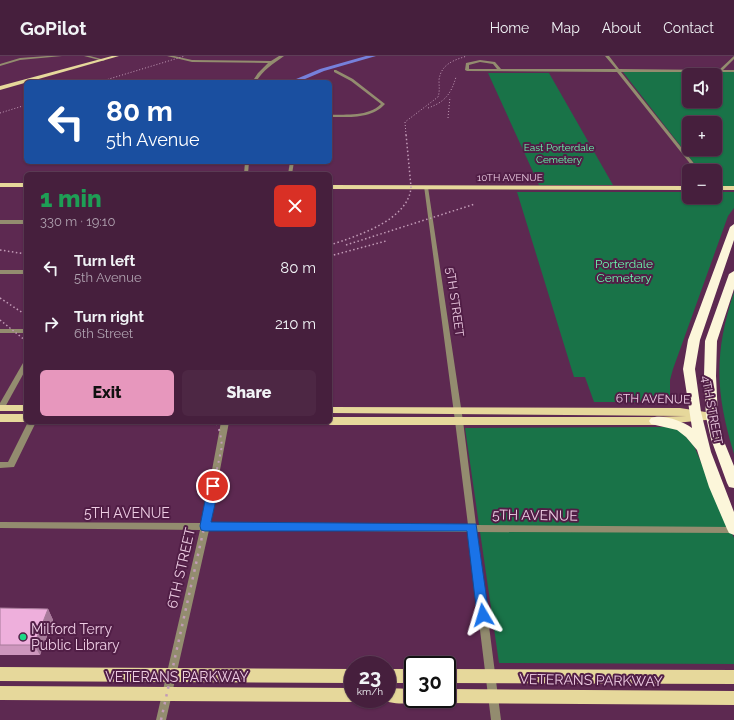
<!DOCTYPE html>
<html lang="en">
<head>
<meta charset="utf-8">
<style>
  body { margin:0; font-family:Raleway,sans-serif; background:#4d2744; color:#f1f3f6; height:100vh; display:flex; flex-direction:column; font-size:15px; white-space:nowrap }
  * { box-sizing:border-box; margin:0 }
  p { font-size:13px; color:#b0a2b0 }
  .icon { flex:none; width:22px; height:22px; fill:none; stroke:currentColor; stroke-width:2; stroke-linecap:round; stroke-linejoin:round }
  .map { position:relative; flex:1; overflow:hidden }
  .sheet { position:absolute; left:24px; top:116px; width:308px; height:252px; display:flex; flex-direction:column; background:#461f3d; border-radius:6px; box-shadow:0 1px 3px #0004,0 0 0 1px #5e3d57 }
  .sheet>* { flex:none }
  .hud { position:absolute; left:24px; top:24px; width:308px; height:84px; border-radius:6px; box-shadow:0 1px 3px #0004,0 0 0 1px #5e3d57; background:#1a4fa0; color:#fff; overflow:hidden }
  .buttons { position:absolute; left:682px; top:12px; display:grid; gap:8px }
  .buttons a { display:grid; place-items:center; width:40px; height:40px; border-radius:6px; background:#461f3d; box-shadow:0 1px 3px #0004,0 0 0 1px #5e3d57; font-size:20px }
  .speed { position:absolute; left:344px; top:600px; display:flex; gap:8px; font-size:20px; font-weight:700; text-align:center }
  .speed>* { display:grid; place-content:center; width:52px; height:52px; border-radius:50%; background:#461f3d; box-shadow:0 1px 3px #0004,0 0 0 1px #5e3d57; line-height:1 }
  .speed small { font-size:10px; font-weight:400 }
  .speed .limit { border:2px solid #111; border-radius:6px; background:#fff; color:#111 }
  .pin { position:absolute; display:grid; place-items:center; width:34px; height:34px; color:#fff; margin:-17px; border:2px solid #fff; border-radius:50%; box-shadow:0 1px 4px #0007 }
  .me { position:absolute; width:44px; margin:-22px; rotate:353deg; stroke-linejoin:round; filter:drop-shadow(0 0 3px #0008) }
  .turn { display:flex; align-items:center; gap:14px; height:84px; padding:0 16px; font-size:18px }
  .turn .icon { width:52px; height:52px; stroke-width:2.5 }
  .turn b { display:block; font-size:28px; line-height:34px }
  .round { display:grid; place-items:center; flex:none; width:42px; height:42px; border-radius:6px; background:#4d2744 }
  .overview { display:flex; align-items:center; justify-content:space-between; height:68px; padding:0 16px }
  h1 { font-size:24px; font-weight:800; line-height:30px; color:#1e9e55 }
  .action { display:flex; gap:8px; margin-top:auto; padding:8px 16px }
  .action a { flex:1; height:46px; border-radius:6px; background:#e797bd; color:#111; font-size:16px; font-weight:800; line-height:46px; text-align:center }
  .action a+a { background:#4d2744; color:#f1f3f6 }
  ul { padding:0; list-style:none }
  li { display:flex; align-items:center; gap:12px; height:56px; padding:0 16px }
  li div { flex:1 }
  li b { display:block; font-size:15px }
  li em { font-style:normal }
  header { display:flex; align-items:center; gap:24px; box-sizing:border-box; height:56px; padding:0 20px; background:#461f3d; border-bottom:1px solid #5e3d57 }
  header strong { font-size:19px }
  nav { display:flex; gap:22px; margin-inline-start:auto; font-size:14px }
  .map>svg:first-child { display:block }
  .green { fill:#197348; fill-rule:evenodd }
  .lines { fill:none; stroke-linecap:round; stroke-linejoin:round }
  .river { fill:#7680db; fill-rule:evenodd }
  .minor { fill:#938c6f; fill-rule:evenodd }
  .major { fill:#e6d89b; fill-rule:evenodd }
  .highway { fill:#fcf6da; fill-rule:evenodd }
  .rail-far3 { stroke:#c29bb7; stroke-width:1; stroke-dasharray:1 2; stroke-linecap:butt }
  .rail-far2 { stroke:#c29bb7; stroke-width:1.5; stroke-dasharray:1.5 2.5; stroke-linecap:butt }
  .rail-far1 { stroke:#c29bb7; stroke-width:2; stroke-dasharray:2 4.5; stroke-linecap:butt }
  .rail { stroke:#c29bb7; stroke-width:2.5; stroke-dasharray:2.5 5.5; stroke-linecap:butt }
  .wall { fill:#cd96bd }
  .shaded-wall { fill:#a77a9a }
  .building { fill:#eeafdc; stroke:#a77a9a }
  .route { fill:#1a73e8; stroke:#114b97 }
  .poi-dot { fill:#1ed887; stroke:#511e46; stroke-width:1.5 }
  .labels { text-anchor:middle; stroke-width:4; stroke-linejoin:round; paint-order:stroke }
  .far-park-label { font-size:10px; fill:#6afbae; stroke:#511e46 }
  .far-street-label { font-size:10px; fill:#eecde4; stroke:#511e46 }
  .park-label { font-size:12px; fill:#6afbae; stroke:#511e46 }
  .street-label { font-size:12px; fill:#eecde4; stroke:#511e46 }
  .near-street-label { font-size:14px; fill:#eecde4; stroke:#511e46 }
  .near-poi-label { font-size:14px; fill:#eecde4; stroke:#511e46; text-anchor:start }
</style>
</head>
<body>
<header>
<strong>GoPilot</strong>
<nav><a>Home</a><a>Map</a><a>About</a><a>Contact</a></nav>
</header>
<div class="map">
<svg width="734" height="664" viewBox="0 0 734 664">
  <rect width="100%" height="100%" fill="#5d2951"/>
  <g class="green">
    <path d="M623 16H734V130H715V115H700ZM689 19H715V45H689ZM689 67H715V93H689Z"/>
    <path d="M488 17H549L613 129H539Z"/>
    <path d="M517 136H689V141H715V136H734V152L728 160 673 313 670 324V346H594L585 321H574Z"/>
    <path d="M734 236V398C715 336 714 297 734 236Z"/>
    <path d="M669 371 679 373 694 390 734 482V608L499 607 465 372Z"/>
  </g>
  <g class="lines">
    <path class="river" d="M366 0H376L324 15 298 26H289L320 13Z"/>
    <g class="minor">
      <path d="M47 0H62L20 4 0 10V8L20 2Z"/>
      <path d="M84 0H90L105 4 103 5Z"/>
      <path d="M167 0H174L192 4 271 5 279 0H284C273 8 263 14 256 26H252L258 17 268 7 192 6Z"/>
      <path d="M605 0H609L619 13 719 14 734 0V3L723 14H734V16H621L700 115H696L617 16 467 15 465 14 466 7 480 4 495 6 501 13H616ZM480 6 493 8 497 13H469V9Z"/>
      <path d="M334 14H336L353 23 385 48C372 63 349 61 330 61V59C347 58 368 61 381 48L351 25 334 16Z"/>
      <path d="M245 106H249L248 118H244Z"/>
      <path d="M290 106H294L292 118H288Z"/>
      <path d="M424 130 428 131 463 365 476 469 734 471V477L477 476 501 664H491L468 476 209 474 166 664H156L200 474 0 472V466L202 467 221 366H229L210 467 468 469 455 365Z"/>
      <rect x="0" y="164" width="26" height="4"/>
      <rect x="0" y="214" width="26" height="4"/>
      <rect x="0" y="273" width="26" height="4"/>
      <path d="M26 305V313L4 353 0 355V347L23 307Z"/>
      <path d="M28 366H36L14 411 0 412V406H8Z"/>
    </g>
    <g class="major">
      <path d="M112 0H119L0 34V30Z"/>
      <rect x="0" y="127" width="26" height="4"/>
      <path d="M330 129 689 130V134L330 133Z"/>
      <rect x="715" y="130" width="19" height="4"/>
      <rect x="0" y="349" width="26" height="6"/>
      <path d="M330 351 680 352 712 357 717 361 716 363 655 369H330L325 366H330V361H655L686 360 330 357Z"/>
      <rect x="0" y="358" width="26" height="8"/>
      <path d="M0 611 353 613V627L0 625Z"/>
      <rect x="387" y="613" width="26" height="14"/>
      <path d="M447 613 734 614V628L447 627Z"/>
      <path d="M0 630 353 632V643H359L353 646 0 644Z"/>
      <path d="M387 632 413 633V643H419C413 650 388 648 381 643H387Z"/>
      <path d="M447 633 734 635V649L447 647 441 643H447Z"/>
    </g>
    <g class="highway">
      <path d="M734 168V184L700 284 695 313 701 356 711 396 734 456V479L729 477 727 473 709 431 697 394 686 381 677 374 651 368 649 365 651 362C663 358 682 365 692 372L683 313 688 284 730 171Z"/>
      <path d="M734 215V233L717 285 716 320 718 361 723 383 734 410V432L729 431 727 427 711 383 706 361 704 320 705 285 729 218Z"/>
    </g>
    <g class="rail-far3">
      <path d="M99 26 185 0"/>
      <path d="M428 52C445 46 451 38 456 21"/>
      <path d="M0 57 26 49"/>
      <path d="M448 62 450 41"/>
      <path d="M406 79 405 66 438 41C440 35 439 30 439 24 441 8 454 4 467 0"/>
    </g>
    <g class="rail-far2">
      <path d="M330 189C357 180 409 164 411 131L406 78"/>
      <path d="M346 189 475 148"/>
      <path d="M0 194 26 198"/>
      <path d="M330 200 386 185"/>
      <path d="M0 242 26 259"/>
      <path d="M0 264 26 285"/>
    </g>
    <path class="rail-far1" d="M206 464 222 390 220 376 216 366"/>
    <path class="rail" d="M161 664 206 463"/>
  </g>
  <path class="wall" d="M0 552 48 553 53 564 40 599H0Z"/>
  <path class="shaded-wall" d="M48 553 53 564 40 599 34 589Z"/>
  <path class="building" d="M0 552 48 553 34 589H0Z"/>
  <path class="route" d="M213 426 219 430 211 466 476 468 489 559 487 563 483 565 479 563 477 559 467 475H205L201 474 200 470 208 430Z"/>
  <circle class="poi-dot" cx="23" cy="581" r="4"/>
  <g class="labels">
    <g class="far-park-label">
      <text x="559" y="95">East Porterdale<tspan x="559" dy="12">Cemetery</tspan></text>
    </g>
    <g class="far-street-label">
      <text x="510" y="125">10TH AVENUE</text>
    </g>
    <g class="park-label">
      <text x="624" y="212">Porterdale<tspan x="624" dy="14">Cemetery</tspan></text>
    </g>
    <g class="street-label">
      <text transform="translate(455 246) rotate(82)" y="4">5TH STREET</text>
      <text transform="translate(653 343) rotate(1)" y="4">6TH AVENUE</text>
      <text transform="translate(712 354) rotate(79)" y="4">4TH STREET</text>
    </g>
    <g class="near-street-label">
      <text x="127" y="462">5TH AVENUE</text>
      <text transform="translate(535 459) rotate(1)" y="5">5TH AVENUE</text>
      <text transform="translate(181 512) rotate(-77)" y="5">6TH STREET</text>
      <text x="177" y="626">VETERANS PARKWAY</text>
      <text transform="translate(591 624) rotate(1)" y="5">VETERANS PARKWAY</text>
    </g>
    <g class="near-poi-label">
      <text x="31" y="578">Milford Terry<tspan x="31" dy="16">Public Library</tspan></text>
    </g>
  </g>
</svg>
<div class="buttons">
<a><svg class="icon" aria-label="sound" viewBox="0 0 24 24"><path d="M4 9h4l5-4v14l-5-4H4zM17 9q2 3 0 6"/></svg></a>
<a>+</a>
<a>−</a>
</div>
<div class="speed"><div>23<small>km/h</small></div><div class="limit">30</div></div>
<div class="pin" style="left:213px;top:430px;background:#d93025"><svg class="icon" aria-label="arrive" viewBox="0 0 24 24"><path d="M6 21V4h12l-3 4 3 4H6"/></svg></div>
<svg class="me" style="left:483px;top:559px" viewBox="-20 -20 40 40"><path d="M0-17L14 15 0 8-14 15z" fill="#1a73e8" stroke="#fff" stroke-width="4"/></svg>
<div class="hud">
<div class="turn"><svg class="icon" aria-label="left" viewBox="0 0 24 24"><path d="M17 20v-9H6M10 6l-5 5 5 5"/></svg><div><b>80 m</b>5th Avenue</div></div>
</div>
<section class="sheet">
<div class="overview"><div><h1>1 min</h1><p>330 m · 19:10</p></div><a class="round" style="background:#d93025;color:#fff"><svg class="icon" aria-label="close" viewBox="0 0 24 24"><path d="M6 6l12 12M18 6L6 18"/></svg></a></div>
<ul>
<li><svg class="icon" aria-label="left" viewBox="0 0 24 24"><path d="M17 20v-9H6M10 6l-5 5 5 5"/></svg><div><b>Turn left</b><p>5th Avenue</p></div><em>80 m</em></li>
<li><svg class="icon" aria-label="right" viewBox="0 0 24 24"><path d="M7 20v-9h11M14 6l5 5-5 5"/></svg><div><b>Turn right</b><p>6th Street</p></div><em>210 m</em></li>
</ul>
<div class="action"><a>Exit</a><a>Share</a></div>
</section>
</div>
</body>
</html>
